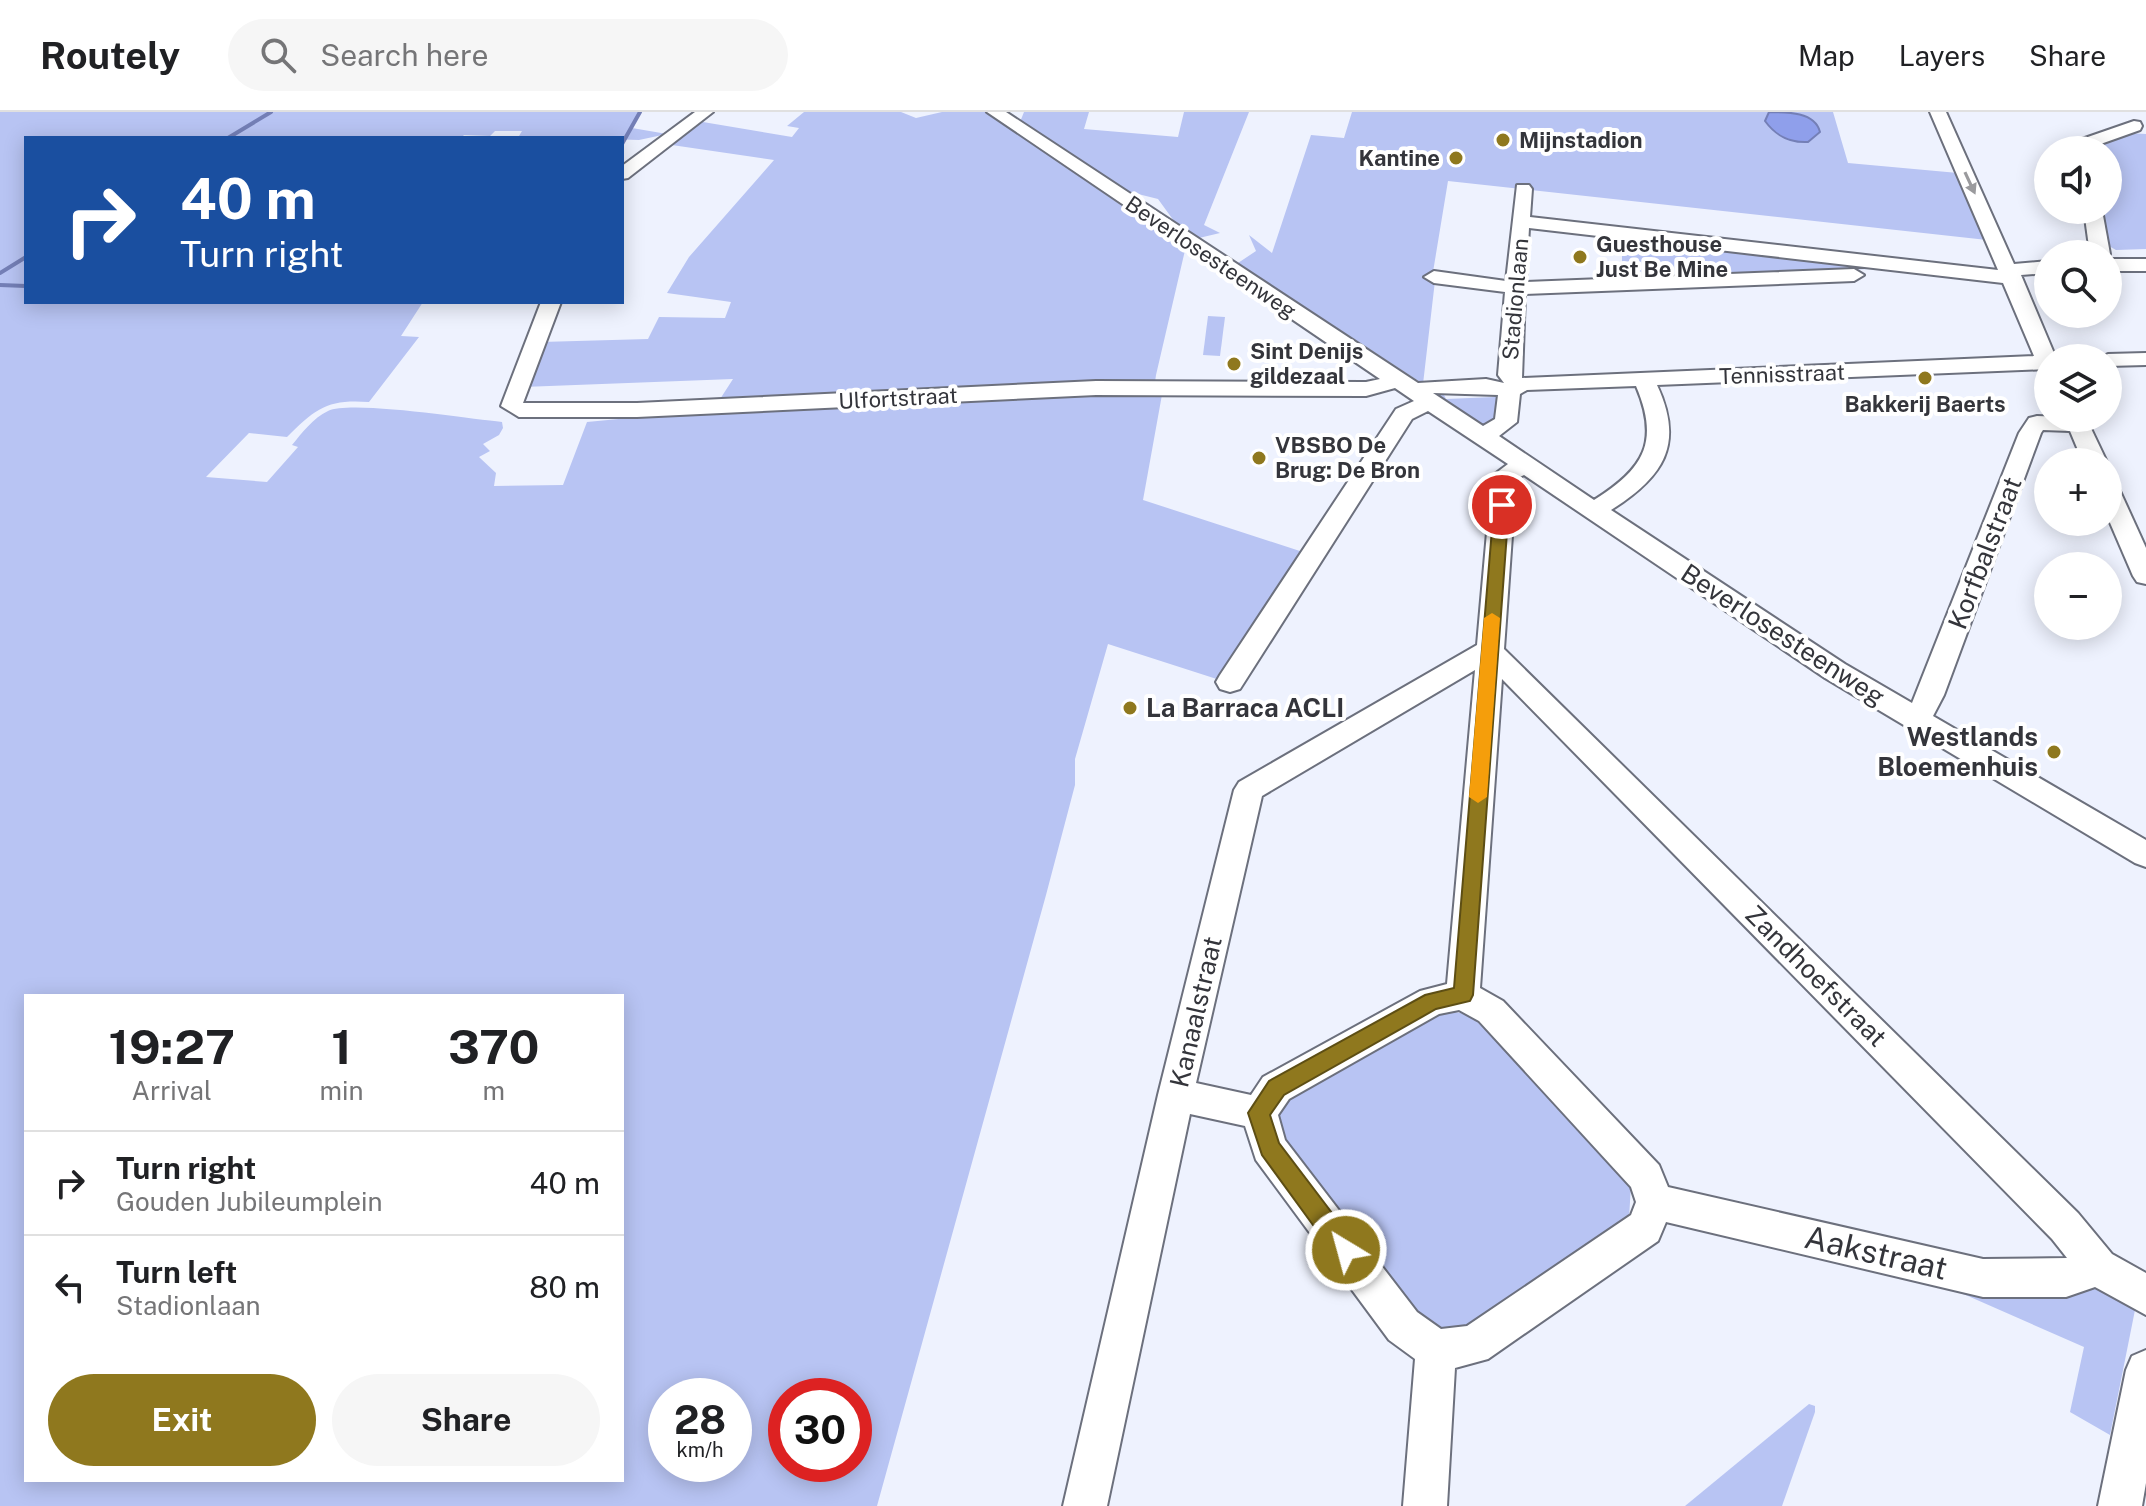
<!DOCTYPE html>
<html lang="en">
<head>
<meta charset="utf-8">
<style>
  body { margin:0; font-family:"Public Sans",sans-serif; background:#f6f6f6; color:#202124; height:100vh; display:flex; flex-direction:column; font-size:30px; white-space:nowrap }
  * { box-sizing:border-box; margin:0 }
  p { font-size:26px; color:#757577 }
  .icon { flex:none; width:44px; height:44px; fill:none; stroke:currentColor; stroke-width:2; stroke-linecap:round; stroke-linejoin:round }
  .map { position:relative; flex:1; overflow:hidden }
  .panel { position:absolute; left:24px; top:882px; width:600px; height:488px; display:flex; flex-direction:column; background:#fff; border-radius:0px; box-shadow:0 4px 20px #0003 }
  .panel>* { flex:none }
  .banner { position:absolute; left:24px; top:24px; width:600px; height:168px; border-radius:0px; box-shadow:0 4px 20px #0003; background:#1a4fa0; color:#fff; overflow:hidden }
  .controls { position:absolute; left:2034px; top:24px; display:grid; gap:16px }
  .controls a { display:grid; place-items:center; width:88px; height:88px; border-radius:50%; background:#fff; box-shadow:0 4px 20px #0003; font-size:40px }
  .speed { position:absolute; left:648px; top:1266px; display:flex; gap:16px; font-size:40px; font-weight:700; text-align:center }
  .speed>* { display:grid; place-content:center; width:104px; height:104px; border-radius:50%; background:#fff; box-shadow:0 4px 20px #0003; line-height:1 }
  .speed small { font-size:20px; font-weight:400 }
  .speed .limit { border:12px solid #d22; background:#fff; color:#111 }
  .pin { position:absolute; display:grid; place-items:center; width:68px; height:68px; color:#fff; margin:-34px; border:4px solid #fff; border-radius:50%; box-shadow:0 2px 8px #0007 }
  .me { position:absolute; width:88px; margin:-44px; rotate:323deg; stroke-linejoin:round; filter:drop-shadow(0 0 6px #0008) }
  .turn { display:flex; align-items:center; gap:28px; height:168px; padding:0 24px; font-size:36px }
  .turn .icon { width:104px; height:104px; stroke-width:2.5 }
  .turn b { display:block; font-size:56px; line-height:68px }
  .eta { display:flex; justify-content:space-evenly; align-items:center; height:136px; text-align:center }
  .eta b { font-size:48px; font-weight:700; line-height:56px }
  .button { display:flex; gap:16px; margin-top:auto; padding:16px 24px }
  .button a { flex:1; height:92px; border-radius:48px; background:#8f781e; color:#fff; font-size:32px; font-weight:700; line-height:92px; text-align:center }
  .button a+a { background:#f6f6f6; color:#202124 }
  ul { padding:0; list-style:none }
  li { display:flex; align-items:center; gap:24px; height:104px; padding:0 24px; border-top:2px solid #e0e0e0 }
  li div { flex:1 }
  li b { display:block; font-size:30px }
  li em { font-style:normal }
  header { display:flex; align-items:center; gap:48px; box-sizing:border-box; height:112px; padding:0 40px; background:#fff; border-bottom:2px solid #e0e0e0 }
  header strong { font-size:38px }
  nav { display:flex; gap:44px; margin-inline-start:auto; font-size:28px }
  .search { width:560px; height:72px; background:#f6f6f6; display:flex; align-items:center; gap:20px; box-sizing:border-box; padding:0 28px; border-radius:44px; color:#757577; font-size:30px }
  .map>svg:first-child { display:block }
  .green { fill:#b8c4f3; fill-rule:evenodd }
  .water { fill:#8f9feb; stroke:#747fb6; stroke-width:2 }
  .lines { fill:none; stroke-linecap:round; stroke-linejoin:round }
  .stream { stroke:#747fb6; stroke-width:4 }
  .minor-casing { stroke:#6c707d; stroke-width:4 }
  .minor { fill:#fff; fill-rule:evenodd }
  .oneway { fill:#9a9a9d }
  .route { fill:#8f781e; stroke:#5d4e14; stroke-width:2 }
  .slow { fill:#f59e0b }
  .poi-dot { fill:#8f781e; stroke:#fff; stroke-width:3 }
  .labels { text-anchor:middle; stroke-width:8; stroke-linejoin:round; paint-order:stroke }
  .far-poi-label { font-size:22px; font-weight:bold; fill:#34353b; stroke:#fff; text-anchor:start }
  .far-street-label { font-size:22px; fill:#34353b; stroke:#fff }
  .street-label { font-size:26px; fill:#34353b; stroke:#fff }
  .poi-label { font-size:26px; font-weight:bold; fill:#34353b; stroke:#fff; text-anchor:start }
  .near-street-label { font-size:32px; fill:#34353b; stroke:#fff }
</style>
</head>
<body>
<header>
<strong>Routely</strong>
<div class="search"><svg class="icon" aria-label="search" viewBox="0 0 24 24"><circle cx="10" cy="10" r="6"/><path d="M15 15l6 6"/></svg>Search here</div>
<nav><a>Map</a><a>Layers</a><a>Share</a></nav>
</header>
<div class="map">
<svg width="2146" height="1394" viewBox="0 0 2146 1394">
  <rect width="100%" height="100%" fill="#eef2fe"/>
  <g class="green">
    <path d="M0 0H640L632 16 667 22 639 28 519 24 522 19H495L490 24 464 23 461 26H26V190H423L401 224 419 225 369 290C328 287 316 296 287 325L249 321 206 365 267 370 298 335 292 333C302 321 313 306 328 299 352 288 468 307 502 310L503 316 499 323 483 332 490 339 479 345 496 361 494 374 563 373 587 310 713 298 733 267 523 275 541 230 648 227 659 205 725 206 731 190 667 181 689 145 774 48 665 32 697 9 792 25 799 16 787 14 804 0H901L916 6 942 0H986L1157 118 1186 134 1156 263 1154 277H1163L1143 388 1306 441 1226 570 1108 532 1075 647V673L1046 783 877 1394H0ZM26 884H622V1368H26ZM666 1284H734V1352H666ZM786 1284H854V1352H786Z"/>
    <path d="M1024 0H1089L1084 17 1178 25 1184 0H1249L1204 113 1220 121 1199 126 1174 109 1158 87 1126 79 1020 10Z"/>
    <path d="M1352 0H1833L1848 51 1958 61 1987 128 1448 69 1433 160H1436L1423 272 1238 151 1256 139 1249 123 1272 141 1311 23 1344 26Z"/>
    <path d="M2128 21 2146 22V137L2116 138 2107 133 2101 98H2108V38H2091L2094 33Z"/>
    <path d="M1622 128 1870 155V157L1627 166 1622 164Z"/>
    <path d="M1208 204 1225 205 1220 244 1203 243Z"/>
    <path d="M1490 277 1499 278 1495 312 1480 315 1428 279H1442L1446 287 1494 285Z"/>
    <path d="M1445 898 1481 905 1631 1072 1629 1107 1461 1219 1422 1212 1280 1028 1279 994 1286 981Z"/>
    <path d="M1884 1153 2091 1169 2133 1194 2135 1198 2110 1323 2070 1300 2084 1235 1968 1184Z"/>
    <path d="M1809 1292 1815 1294V1300L1782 1394H1685Z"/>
  </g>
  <path class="water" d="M1769 0C1788 0 1815 0 1820 20L1808 30C1789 31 1776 24 1765 9Z"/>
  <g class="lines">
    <g class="stream">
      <path d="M228 26 271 0"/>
      <path d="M622 32 640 0"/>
      <path d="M0 161 26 145"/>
      <path d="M0 173 26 174"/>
    </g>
    <defs>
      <g id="minor">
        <path d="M695 0H713L628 66 622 67V54Z"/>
        <path d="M987 0H1006L1418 271 1486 267 1504 271 1498 263 1505 180 1434 171 1424 165 1434 159 1506 169 1517 73H1529L1532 77 1530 105 1998 158 1930 0H1946L2014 152 2048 149V161L2021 163 2056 246H2048V257L1657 273C1685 333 1663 365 1611 398L1845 552 1912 591 2019 321 2029 306 2037 304 2086 306 2107 350H2083L2070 319 2043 318 2041 321 1944 583 1933 604 2146 728V755L2135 751 1825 566 1524 363 1516 367 1504 537 2078 1101 2112 1142 2146 1161V1203L2095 1175 2066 1185H1983L1666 1110 1658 1129 1488 1247 1455 1256 1447 1394H1403L1415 1247 1389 1228 1256 1048 1245 1014 1190 1002 1107 1394H1063L1158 983 1234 678 1239 670 1477 533 1492 364 1508 352 1428 299 1412 307 1240 577 1230 580 1220 577 1216 570 1220 563 1396 297 1414 289 1395 276 1366 284 1096 283 637 305H519L501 294 541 190H561L523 291H637L1096 269 1366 270 1380 267ZM1529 116 2003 171 2034 244 1522 266 1525 182 1854 169 1864 163 1854 157 1526 170ZM1636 274C1660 330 1644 357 1594 388L1499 324 1517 310 1520 282 1527 278ZM1433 281 1498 283 1495 307 1483 314ZM1475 558 1447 872 1420 879 1263 965 1251 983 1196 971 1262 684ZM1502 567 2052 1127 2067 1146 1983 1147 1668 1075 1659 1053 1503 889 1480 876ZM1459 898 1479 909 1631 1075 1636 1090 1631 1103 1467 1214 1441 1217 1417 1200 1285 1028 1278 1003 1289 987 1439 902Z"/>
        <path d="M2134 9 2140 10 2142 14 2140 18 2095 34 2093 38H2075L2082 27Z"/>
        <path d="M2084 98H2102L2110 142 2108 144 2090 142Z"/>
        <rect x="2108" y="147" width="38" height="12"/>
        <path d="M2146 241V253L2108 254V246H2099L2108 242Z"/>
        <path d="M2108 372 2116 374 2120 379 2146 436V472L2137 470 2133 464 2108 406Z"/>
        <path d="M2146 1238V1371L2142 1394H2098L2126 1258 2132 1244Z"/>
      </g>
    </defs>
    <use href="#minor" class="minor-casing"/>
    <use href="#minor" class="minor"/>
  </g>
  <defs><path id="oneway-solid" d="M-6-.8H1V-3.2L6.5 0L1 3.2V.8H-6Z" transform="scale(2)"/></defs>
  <use class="oneway" href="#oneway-solid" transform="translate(1970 71) rotate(65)"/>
  <path class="route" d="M1502 389 1509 393 1473 883 1470 889 1436 897 1284 983 1270 1003 1279 1031 1354 1130 1357 1138 1354 1146 1346 1149 1337 1146 1262 1043 1248 1001 1269 969 1425 883 1454 876 1494 393Z"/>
  <path class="slow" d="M1492 501 1500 506 1487 685 1478 691 1469 685 1484 506Z"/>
  <g class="poi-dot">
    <circle cx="1503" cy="28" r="8"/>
    <circle cx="1456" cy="46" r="8"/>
    <circle cx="1580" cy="145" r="8"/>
    <circle cx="1234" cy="252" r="8"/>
    <circle cx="1925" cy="266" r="8"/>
    <circle cx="1259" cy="346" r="8"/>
    <circle cx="1130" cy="596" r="8"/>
    <circle cx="2054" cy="640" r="8"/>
  </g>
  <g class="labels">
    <g class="far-poi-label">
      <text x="1519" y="36">Mijnstadion</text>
      <text x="1440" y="54" text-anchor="end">Kantine</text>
      <text x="1596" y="140">Guesthouse<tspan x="1596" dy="25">Just Be Mine</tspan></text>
      <text x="1250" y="247">Sint Denijs<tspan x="1250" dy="25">gildezaal</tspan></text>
      <text x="1925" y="300" text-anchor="middle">Bakkerij Baerts</text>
      <text x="1275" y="341">VBSBO De<tspan x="1275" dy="25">Brug: De Bron</tspan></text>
    </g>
    <g class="far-street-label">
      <text transform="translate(1211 145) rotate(34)" y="8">Beverlosesteenweg</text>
      <text transform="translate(1515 187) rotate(-85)" y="8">Stadionlaan</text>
      <text transform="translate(1782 262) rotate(-2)" y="8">Tennisstraat</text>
      <text transform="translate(898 286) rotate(-3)" y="8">Ulfortstraat</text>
    </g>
    <g class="street-label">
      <text transform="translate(1985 441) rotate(-69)" y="9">Korfbalstraat</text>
      <text transform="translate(1783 523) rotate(33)" y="9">Beverlosesteenweg</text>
      <text transform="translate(1816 864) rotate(45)" y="9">Zandhoefstraat</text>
      <text transform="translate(1196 900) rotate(-77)" y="9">Kanaalstraat</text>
    </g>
    <g class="poi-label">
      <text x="1146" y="605">La Barraca ACLI</text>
      <text x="2038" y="634" text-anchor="end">Westlands<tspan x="2038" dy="30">Bloemenhuis</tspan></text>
    </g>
    <g class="near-street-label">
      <text transform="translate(1876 1141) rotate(13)" y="11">Aakstraat</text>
    </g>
  </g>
</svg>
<div class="controls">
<a><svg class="icon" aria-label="sound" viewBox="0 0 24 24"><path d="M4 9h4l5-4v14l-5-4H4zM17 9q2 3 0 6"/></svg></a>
<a><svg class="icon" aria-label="search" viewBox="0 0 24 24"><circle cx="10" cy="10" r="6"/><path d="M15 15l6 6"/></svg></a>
<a><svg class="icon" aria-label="layers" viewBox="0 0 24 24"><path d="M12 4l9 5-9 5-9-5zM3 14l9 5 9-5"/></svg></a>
<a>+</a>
<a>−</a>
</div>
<div class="speed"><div>28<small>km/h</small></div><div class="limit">30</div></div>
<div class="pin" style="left:1502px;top:393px;background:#d93025"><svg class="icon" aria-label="arrive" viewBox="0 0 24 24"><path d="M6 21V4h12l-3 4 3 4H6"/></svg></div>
<svg class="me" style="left:1346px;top:1138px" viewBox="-20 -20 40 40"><circle r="17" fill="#8f781e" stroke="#fff" stroke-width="3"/><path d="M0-11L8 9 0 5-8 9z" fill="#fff"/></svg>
<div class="banner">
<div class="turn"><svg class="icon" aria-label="right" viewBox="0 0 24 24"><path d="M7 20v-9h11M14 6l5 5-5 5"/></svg><div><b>40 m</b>Turn right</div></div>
</div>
<section class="panel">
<div class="eta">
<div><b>19:27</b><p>Arrival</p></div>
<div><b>1</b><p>min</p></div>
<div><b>370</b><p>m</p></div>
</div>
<ul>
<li><svg class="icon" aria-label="right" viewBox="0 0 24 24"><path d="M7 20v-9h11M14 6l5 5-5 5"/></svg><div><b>Turn right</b><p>Gouden Jubileumplein</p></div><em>40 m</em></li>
<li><svg class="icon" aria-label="left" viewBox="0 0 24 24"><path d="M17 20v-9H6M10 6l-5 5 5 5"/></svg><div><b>Turn left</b><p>Stadionlaan</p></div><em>80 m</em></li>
</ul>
<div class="button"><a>Exit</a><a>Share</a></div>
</section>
</div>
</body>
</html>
